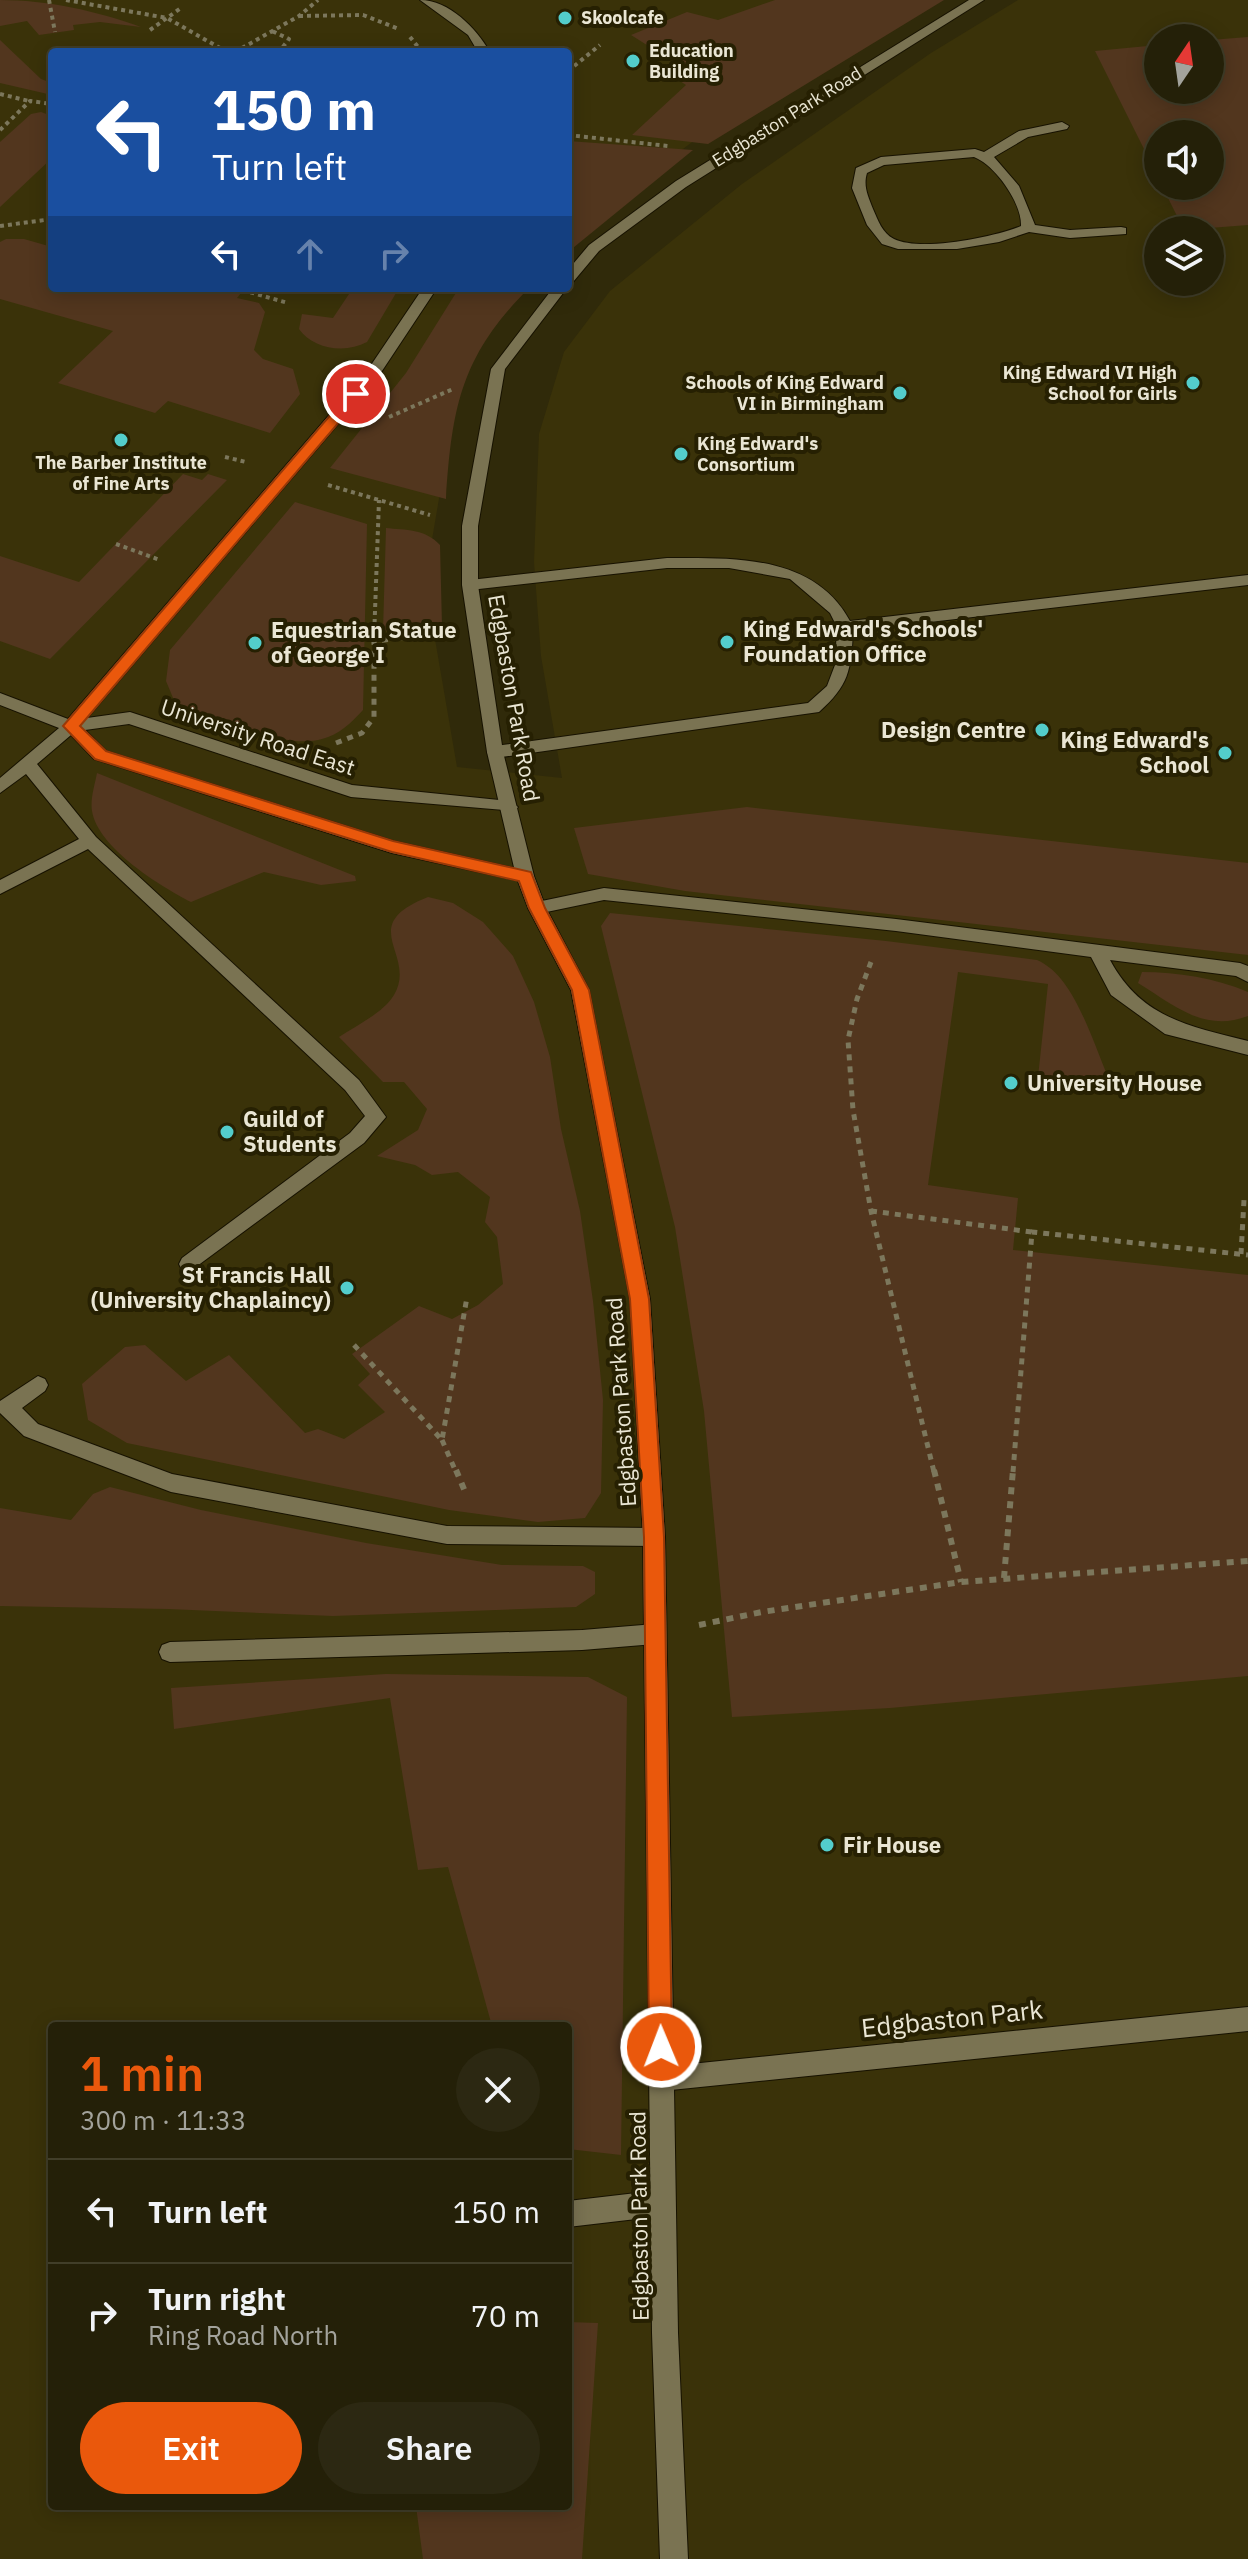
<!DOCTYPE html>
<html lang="en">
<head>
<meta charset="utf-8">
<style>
  body { margin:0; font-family:"IBM Plex Sans",sans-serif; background:#2c2812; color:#f1f3f6; height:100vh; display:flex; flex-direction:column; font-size:30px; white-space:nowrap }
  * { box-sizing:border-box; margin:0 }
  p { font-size:26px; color:#a3a39c }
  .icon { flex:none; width:44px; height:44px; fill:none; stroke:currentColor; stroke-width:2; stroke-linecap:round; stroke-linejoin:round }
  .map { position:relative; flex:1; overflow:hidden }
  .details { position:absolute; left:48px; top:2022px; width:524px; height:488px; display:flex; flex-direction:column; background:#242008; border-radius:8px; box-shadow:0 4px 20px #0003,0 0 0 2px #413e29 }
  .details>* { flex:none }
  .guide { position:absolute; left:48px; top:48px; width:524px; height:244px; border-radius:8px; box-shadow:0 4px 20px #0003,0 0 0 2px #413e29; background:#1a4fa0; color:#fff; overflow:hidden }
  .needle { width:52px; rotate:13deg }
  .fabs { position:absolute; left:1144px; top:24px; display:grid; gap:16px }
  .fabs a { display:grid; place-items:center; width:80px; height:80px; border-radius:50%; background:#242008; box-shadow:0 4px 20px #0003,0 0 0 2px #413e29; font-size:40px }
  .pin { position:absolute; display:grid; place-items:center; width:68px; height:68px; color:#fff; margin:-34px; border:4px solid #fff; border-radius:50%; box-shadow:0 2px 8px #0007 }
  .me { position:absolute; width:88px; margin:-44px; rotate:359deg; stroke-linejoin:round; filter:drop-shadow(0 0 6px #0008) }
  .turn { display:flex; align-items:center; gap:28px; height:168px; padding:0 32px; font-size:36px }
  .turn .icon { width:104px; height:104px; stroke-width:2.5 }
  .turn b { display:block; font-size:56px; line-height:68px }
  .lanes { display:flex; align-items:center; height:76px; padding:0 32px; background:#0003; justify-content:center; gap:40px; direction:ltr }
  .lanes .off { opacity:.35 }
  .round { display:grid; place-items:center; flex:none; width:84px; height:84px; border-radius:42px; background:#2c2812 }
  .summary { display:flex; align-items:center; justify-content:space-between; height:136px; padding:0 32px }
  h1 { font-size:48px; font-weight:600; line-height:60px; color:#ea580c }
  .primary-button { display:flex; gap:16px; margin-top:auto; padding:16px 32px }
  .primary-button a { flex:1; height:92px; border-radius:48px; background:#ea580c; color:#fff; font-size:32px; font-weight:600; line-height:92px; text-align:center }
  .primary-button a+a { background:#2c2812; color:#f1f3f6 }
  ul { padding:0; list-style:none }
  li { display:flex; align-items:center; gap:24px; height:104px; padding:0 32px; border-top:2px solid #413e29 }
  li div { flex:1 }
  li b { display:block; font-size:30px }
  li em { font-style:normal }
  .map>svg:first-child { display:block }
  .built { fill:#3a3209; fill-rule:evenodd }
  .green { fill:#52361e }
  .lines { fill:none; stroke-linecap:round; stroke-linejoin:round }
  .service-casing { stroke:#171200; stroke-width:2 }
  .tertiary-casing { stroke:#171200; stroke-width:2 }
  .path-far2 { stroke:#7c775c; stroke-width:4; stroke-dasharray:4 4; stroke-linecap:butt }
  .path-far1 { stroke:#7c775c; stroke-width:5; stroke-dasharray:6 6; stroke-linecap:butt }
  .path { stroke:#7c775c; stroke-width:6; stroke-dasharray:7 7; stroke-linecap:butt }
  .service { fill:#7a7352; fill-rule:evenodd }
  .tertiary { fill:#7a7352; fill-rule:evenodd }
  .route { fill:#ea580c; stroke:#983908; stroke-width:2 }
  .poi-dot { fill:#53cdcb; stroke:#262002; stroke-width:3 }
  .labels { text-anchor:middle; stroke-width:8; stroke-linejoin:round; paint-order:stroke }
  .far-poi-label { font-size:18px; font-weight:bold; fill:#eae6d4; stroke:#262002; text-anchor:start }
  .far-street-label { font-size:18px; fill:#eae6d4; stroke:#262002 }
  .poi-label { font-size:22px; font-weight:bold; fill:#eae6d4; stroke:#262002; text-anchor:start }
  .street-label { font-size:22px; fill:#eae6d4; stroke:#262002 }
  .near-street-label { font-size:26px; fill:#eae6d4; stroke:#262002 }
</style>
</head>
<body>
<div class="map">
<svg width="1248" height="2559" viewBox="0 0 1248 2559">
  <rect width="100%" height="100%" fill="#302a0a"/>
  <path class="built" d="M0 0H921L745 103 568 234V52H52V288H513L462 363 425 581 457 767 562 778 541 656 534 562 539 434 564 352 610 291 742 184 931 53 1018 0H1248V2559H0ZM1158 38H1210V90H1158ZM1158 134H1210V186H1158ZM1158 230H1210V282H1158ZM52 2026H568V2506H52Z"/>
  <g class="green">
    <path d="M0 0C47 0 97 11 141 27L100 22 73 25 74 30 39 35 27 21 0 26Z"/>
    <path d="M775 0H944L708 144 632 135 686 85 677 79 685 69 631 35 687 12 718 20Z"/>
    <path d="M1248 37V225L1184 230 1162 186H1210V134H1158V177L1095 51 1158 45V90H1210V40Z"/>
    <path d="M0 40 41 79 52 83V95L0 83Z"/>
    <path d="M41 112 52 116V158L0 207V142L31 114Z"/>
    <path d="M568 141 693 150 568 252Z"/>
    <path d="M6 239H24L52 247V288H199L214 292 218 288H245L237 298 259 303 265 312 254 350 263 359 293 369 300 394 270 433 168 401 155 413 58 383 113 331 0 299V242Z"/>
    <path d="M353 288H399L367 342C345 354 313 349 299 329L302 314 333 318Z"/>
    <path d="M459 288H529C461 356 452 407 446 499L330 468 406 373Z"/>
    <path d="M183 474 202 480 208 474 227 480 50 659 0 641V556L79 582Z"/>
    <path d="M295 502 367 524 363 710C352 722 339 735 322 739 285 750 213 717 176 705L166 681 170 650Z"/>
    <path d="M386 528C405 530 426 529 440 545L442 626 383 631Z"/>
    <path d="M97 773 355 876 356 881 321 885 264 872 191 902C160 886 98 848 92 811 90 799 95 784 97 773Z"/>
    <path d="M747 807 1248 863V955L685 891 588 874 574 828Z"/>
    <path d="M428 897 453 903 483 922 513 956 534 1002 550 1057 561 1129 580 1211 593 1301 603 1400 601 1493 585 1518 538 1522 449 1510 127 1443 88 1420 82 1384 125 1347 145 1345 186 1381 229 1355 305 1433 318 1429 344 1439 385 1412 358 1385 370 1374 352 1354 419 1306 452 1319 478 1305 503 1284 497 1237 485 1222 490 1197 458 1172 432 1175 415 1165 377 1156 418 1130 427 1109 404 1082H383L339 1037C357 1025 383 1013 394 995 418 954 354 926 428 897Z"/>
    <path d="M610 913 886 941 1037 960C1077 977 1094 1049 1113 1088L1038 1077 1048 984 958 972 928 1185 1018 1198 1013 1250 1248 1275V1676L890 1708 732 1717 704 1411 675 1227 601 926Z"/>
    <path d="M1142 972C1178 972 1215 978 1248 992V1016C1204 1033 1174 1005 1138 983Z"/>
    <path d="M110 1487 201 1510 366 1543 502 1565 583 1566 595 1572V1594L576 1607 333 1616 168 1609 0 1606V1508L71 1520 93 1494Z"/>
    <path d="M386 1674 588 1677 627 1697 621 2155 568 2149V2026H492L448 1867 418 1870 390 1698 174 1729 171 1688Z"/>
    <path d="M568 2322 598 2323 582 2559H423L416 2506H568Z"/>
  </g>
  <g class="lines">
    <defs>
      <g id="service">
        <path d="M420 0C449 0 476 28 490 52H478L468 35Z"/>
        <path d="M1062 122 1069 126 1067 129 1028 137 994 157 1019 186 1035 225 1070 230 1121 227 1126 228V234L1070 238 1029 232 999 242 957 249H898L882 244 867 225 852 188 856 168 881 157 975 149 984 152 1019 131ZM974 157C995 165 1022 203 1021 226 994 237 921 252 894 239 882 233 878 220 873 209 868 196 863 186 867 173L884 165Z"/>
        <path d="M423 288H437L378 377 87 718 130 712 352 785 509 801 518 807 515 811 351 797 129 724 85 730 106 751 393 841 531 872 534 876 531 880 525 882 392 853 94 759 71 735 37 764 96 837 359 1080 386 1117 364 1143 189 1272 182 1270 179 1264 182 1258 350 1133 365 1116 345 1090 88 849 0 894V880L79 839 26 774 0 793V778L59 728 0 705V693L68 719 367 371Z"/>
        <path d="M667 558C733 558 814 554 850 621L1248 575V585L853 631C851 671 849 685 819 712L495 758 489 756 487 752 489 748 495 746 808 703 827 686 835 665 837 627 830 613 790 579 729 568H667L470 590 462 585 470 580Z"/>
        <path d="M604 888 896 919 1240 963 1248 966V982L1236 976 1110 960C1141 1018 1189 1026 1248 1041V1055L1165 1034 1111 995 1091 957 896 931 604 900 537 914 528 908 537 902Z"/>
        <path d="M38 1376 45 1379 48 1385 45 1391 22 1408 38 1424 172 1474 447 1526 654 1528 662 1530 665 1537 662 1544 654 1546 447 1544 171 1492 24 1436 0 1413V1401Z"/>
        <path d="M655 1624 663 1627 666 1634 663 1641 655 1644 582 1650 170 1662 162 1659 159 1652 162 1645 170 1642 582 1630Z"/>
        <path d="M1248 2007V2031L661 2091 652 2088 649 2079 652 2070 661 2067Z"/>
        <path d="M662 2190 671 2194 675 2203 671 2212 662 2216 568 2227V2201Z"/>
      </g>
      <g id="tertiary">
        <path d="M969 0H984L686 187 599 251 573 282 568 283V270L589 245 676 181Z"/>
        <path d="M553 288H567L505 369 478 526V585L503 752 534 876 546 908 589 990 650 1299 665 1537 678 2333 688 2559H660L652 2333 643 1537 630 1299 571 990 528 908 516 876 487 752 462 585V526L491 369Z"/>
      </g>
    </defs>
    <use href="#service" class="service-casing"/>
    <use href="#tertiary" class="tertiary-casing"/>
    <g class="path-far2">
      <path d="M49 0 55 32"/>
      <path d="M66 0 167 18 227 52"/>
      <path d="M299 16 363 15 399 29"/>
      <path d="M150 30 181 8"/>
      <path d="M410 37 422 52"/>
      <path d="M235 52 299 16 318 0"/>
      <path d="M268 52 282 48 289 39 272 31"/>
      <path d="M568 71 600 45"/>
      <path d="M0 94 29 101"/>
      <path d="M0 130 30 101 52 104"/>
      <path d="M568 135 668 146"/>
      <path d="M0 226 52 219"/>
      <path d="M235 288 288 303"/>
      <path d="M389 417 453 389"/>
      <path d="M225 457 246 462"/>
      <path d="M328 485 430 515"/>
      <path d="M116 544 160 560"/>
      <path d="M374 639 379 500"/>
      <path d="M392 639 436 635"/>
    </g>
    <g class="path-far1">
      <path d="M374 637V641L412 637"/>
      <path d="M336 743 362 733 374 717V641"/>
      <path d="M871 962 857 999 848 1040 853 1110 871 1211 934 1472"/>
      <path d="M871 1211 1032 1232"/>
      <path d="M1241 1254 1244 1200"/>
      <path d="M354 1345 442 1440 467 1297"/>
      <path d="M442 1440 456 1472"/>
      <path d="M1013 1472 1032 1232 1248 1255"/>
    </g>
    <g class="path">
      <path d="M456 1470 466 1494"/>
      <path d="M934 1470 961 1582"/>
      <path d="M1004 1578 1013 1470"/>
      <path d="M699 1625 762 1612 961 1582 1248 1561"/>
    </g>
    <use href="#service" class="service"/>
    <use href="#tertiary" class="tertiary"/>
  </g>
  <path class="route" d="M351 391 363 394 80 726 106 751 393 841 531 872 545 908 589 990 649 1299 664 1537 672 2047 669 2055 661 2058 653 2055 649 2047 644 1537 630 1299 572 990 529 908 519 881 392 852 95 759 63 726Z"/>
  <g class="poi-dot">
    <circle cx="565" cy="18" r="8"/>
    <circle cx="633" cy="61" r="8"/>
    <circle cx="1193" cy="383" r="8"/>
    <circle cx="900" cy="393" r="8"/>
    <circle cx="121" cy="440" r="8"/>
    <circle cx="681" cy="454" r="8"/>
    <circle cx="727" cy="642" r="8"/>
    <circle cx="255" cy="643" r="8"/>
    <circle cx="1042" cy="730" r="8"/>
    <circle cx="1225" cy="753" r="8"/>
    <circle cx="1011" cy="1083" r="8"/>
    <circle cx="227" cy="1132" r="8"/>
    <circle cx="347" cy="1288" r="8"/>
    <circle cx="827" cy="1845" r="8"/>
  </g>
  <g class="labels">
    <g class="far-poi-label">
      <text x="581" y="24">Skoolcafe</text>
      <text x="649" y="57">Education<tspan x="649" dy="21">Building</tspan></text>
      <text x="1177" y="379" text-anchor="end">King Edward VI High<tspan x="1177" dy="21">School for Girls</tspan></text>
      <text x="884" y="389" text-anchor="end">Schools of King Edward<tspan x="884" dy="21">VI in Birmingham</tspan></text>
      <text x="697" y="450">King Edward's<tspan x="697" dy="21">Consortium</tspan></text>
      <text x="121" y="469" text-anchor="middle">The Barber Institute<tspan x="121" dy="21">of Fine Arts</tspan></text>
    </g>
    <g class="far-street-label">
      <text transform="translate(787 117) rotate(-32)" y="6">Edgbaston Park Road</text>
    </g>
    <g class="poi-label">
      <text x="743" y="637">King Edward's Schools'<tspan x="743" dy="25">Foundation Office</tspan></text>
      <text x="271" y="638">Equestrian Statue<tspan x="271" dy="25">of George I</tspan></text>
      <text x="1026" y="738" text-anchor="end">Design Centre</text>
      <text x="1209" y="748" text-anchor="end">King Edward's<tspan x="1209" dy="25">School</tspan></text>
      <text x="1027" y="1091">University House</text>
      <text x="243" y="1127">Guild of<tspan x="243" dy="25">Students</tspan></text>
      <text x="331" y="1283" text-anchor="end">St Francis Hall<tspan x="331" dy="25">(University Chaplaincy)</tspan></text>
      <text x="843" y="1853">Fir House</text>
    </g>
    <g class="street-label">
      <text transform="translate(514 698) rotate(80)" y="8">Edgbaston Park Road</text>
      <text transform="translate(258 737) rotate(18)" y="8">University Road East</text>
      <text transform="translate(621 1402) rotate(-94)" y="8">Edgbaston Park Road</text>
      <text transform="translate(639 2216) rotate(-91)" y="8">Edgbaston Park Road</text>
    </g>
    <g class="near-street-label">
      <text transform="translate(952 2019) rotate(-6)" y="9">Edgbaston Park</text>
    </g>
  </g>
</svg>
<div class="fabs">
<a><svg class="needle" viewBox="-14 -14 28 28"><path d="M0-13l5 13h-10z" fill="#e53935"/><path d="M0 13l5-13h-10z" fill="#a3a39c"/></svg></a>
<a><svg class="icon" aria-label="sound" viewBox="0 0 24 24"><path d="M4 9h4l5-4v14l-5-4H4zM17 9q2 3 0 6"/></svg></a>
<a><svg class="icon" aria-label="layers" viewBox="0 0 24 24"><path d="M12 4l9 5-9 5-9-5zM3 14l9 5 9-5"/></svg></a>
</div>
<div class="pin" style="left:356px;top:394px;background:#d93025"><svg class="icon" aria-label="arrive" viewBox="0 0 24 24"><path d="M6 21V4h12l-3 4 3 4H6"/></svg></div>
<svg class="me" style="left:661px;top:2047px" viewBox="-20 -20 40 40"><circle r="17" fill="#ea580c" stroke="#fff" stroke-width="3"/><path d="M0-11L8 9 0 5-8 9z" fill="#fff"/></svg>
<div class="guide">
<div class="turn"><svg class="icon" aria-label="left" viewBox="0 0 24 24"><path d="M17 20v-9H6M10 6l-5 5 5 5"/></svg><div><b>150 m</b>Turn left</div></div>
<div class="lanes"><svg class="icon" aria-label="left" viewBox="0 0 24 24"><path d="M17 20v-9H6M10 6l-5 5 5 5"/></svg><svg class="icon off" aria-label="ahead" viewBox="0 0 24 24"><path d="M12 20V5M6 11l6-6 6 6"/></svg><svg class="icon off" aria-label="right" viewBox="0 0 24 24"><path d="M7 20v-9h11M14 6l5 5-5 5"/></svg></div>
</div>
<section class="details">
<div class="summary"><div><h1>1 min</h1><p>300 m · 11:33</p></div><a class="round"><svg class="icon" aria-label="close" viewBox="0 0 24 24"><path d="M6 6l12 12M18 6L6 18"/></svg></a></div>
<ul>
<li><svg class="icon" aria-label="left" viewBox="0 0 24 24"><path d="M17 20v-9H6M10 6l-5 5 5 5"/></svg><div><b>Turn left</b></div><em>150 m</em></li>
<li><svg class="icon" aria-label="right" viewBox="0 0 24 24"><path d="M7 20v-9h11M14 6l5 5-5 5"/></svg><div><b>Turn right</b><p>Ring Road North</p></div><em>70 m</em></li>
</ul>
<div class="primary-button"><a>Exit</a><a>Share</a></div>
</section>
</div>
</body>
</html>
